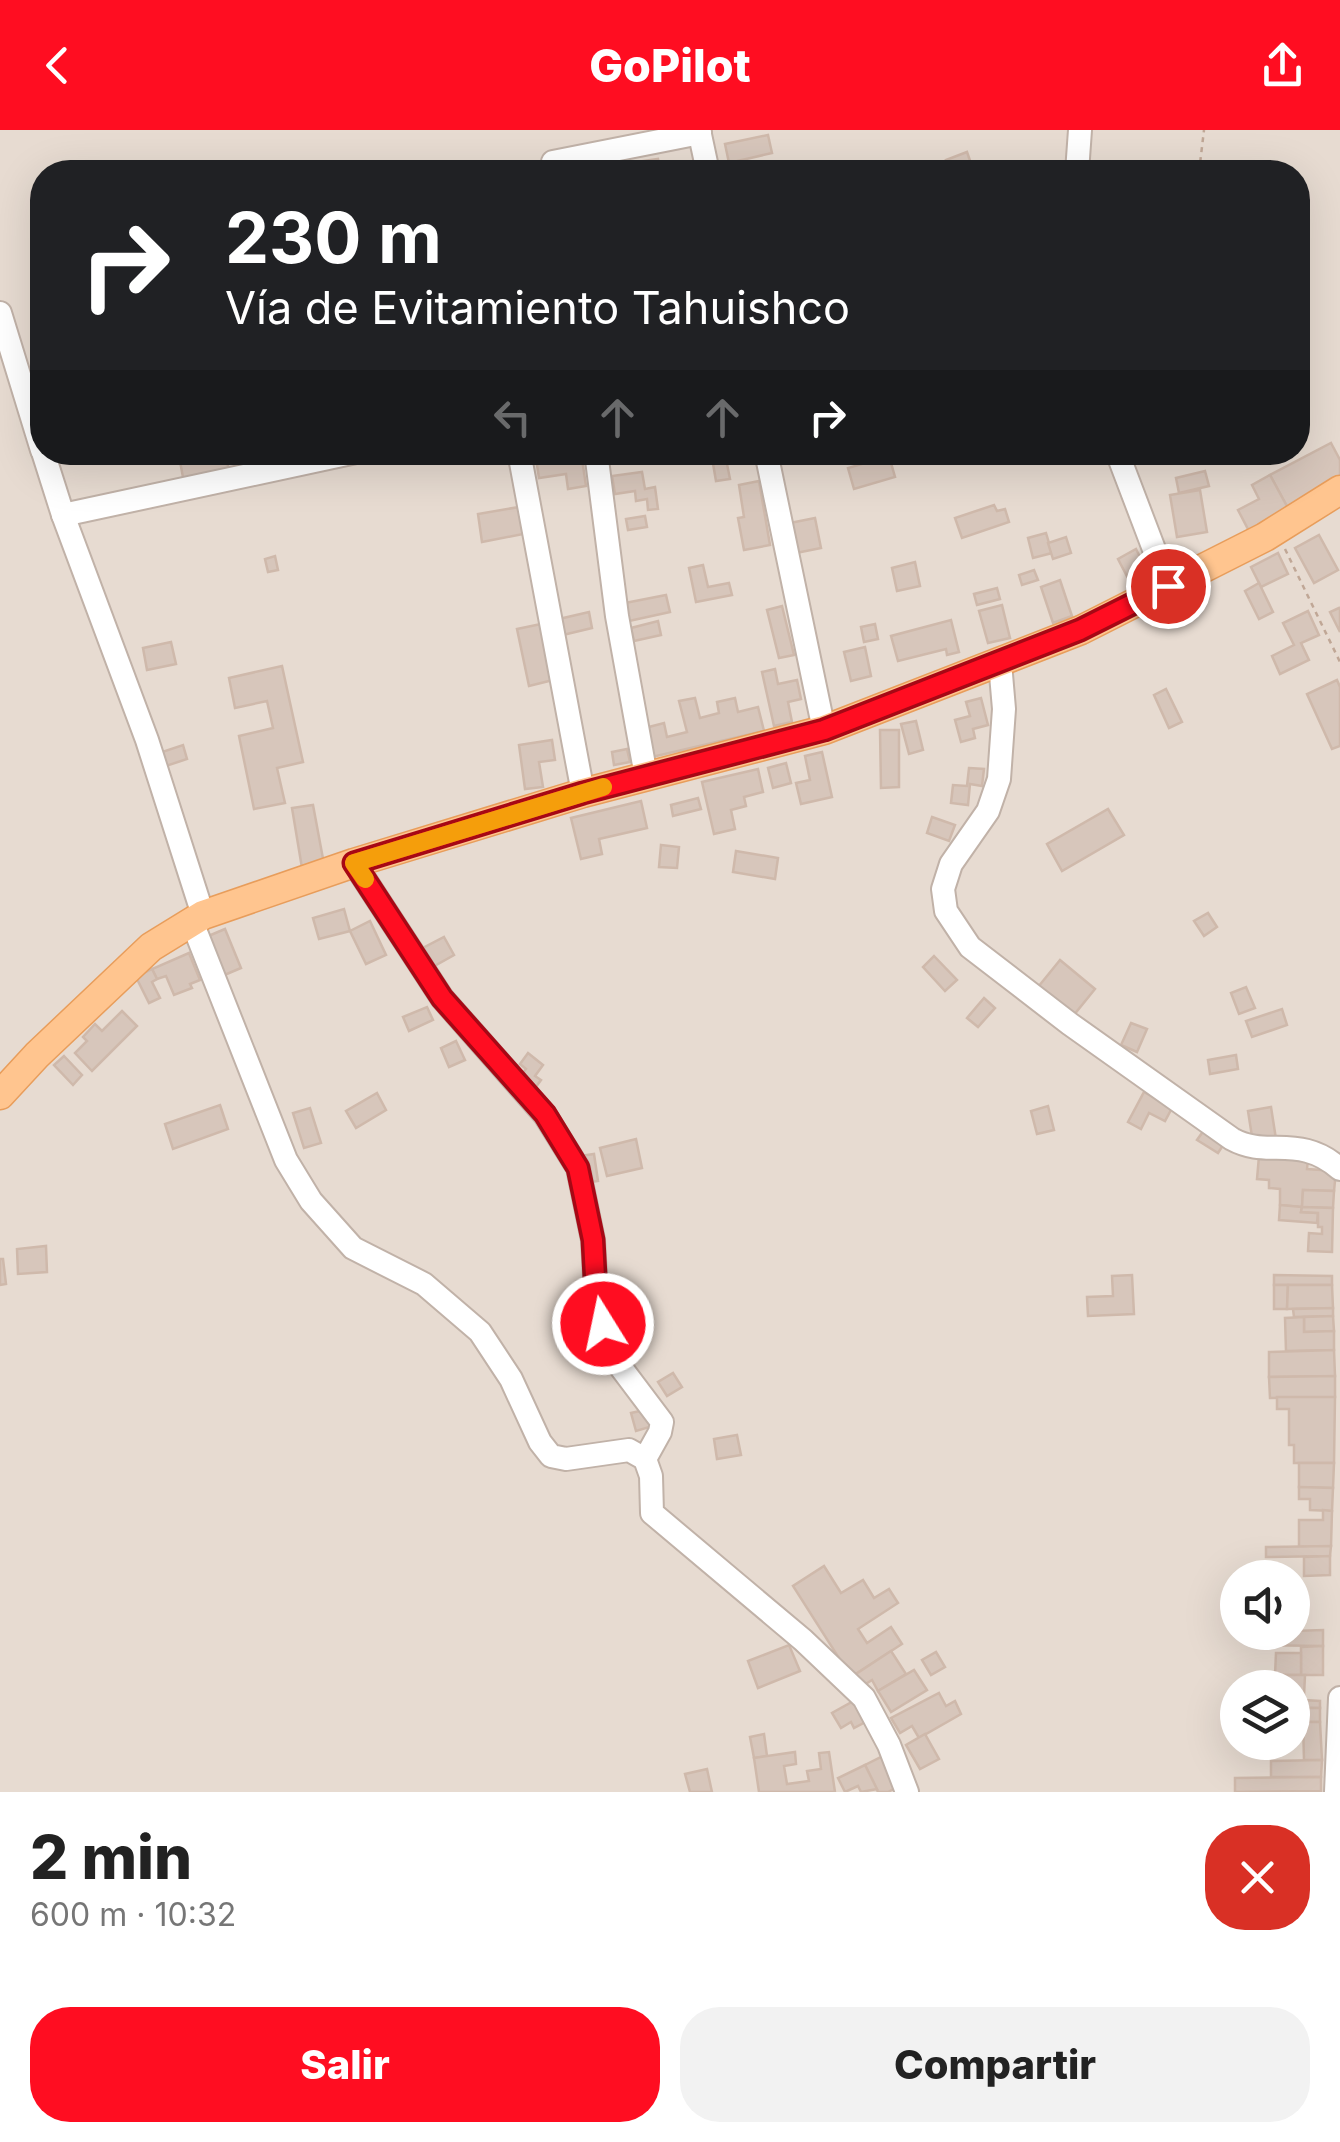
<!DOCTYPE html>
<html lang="es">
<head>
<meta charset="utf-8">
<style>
  body { margin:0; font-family:Inter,sans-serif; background:#f2f2f2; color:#222; height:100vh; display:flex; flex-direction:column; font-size:38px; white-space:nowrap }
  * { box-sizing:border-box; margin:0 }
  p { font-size:32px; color:#767676 }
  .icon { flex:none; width:55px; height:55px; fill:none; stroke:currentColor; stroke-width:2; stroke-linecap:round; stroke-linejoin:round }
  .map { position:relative; height:1662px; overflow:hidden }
  .side { display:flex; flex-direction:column; background:#fff; flex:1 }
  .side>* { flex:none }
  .top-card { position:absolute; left:30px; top:30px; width:1280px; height:305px; border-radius:40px; box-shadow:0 10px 40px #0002; background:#202124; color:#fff; overflow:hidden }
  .tools { position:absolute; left:1220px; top:1430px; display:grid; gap:20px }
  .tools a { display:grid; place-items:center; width:90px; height:90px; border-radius:50%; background:#fff; box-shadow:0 10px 40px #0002; font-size:50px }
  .pin { position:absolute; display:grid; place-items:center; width:85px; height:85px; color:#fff; margin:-42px; border:5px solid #fff; border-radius:50%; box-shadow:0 2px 10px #0007 }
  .me { position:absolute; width:110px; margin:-55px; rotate:350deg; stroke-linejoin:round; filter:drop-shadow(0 0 8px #0008) }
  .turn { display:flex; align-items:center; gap:35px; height:210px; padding:0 30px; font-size:45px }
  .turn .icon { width:130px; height:130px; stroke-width:2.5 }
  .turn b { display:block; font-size:70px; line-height:85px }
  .lanes { display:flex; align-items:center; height:95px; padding:0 30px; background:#0003; justify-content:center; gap:50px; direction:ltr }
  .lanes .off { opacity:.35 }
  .round { display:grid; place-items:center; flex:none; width:105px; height:105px; border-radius:40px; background:#f2f2f2 }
  .summary { display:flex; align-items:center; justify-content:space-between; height:170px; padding:0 30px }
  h1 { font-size:60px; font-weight:800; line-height:75px }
  .action { display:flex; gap:20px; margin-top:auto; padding:20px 30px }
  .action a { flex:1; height:115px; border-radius:40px; background:#ff0d21; color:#fff; font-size:40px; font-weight:800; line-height:115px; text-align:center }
  .action a+a { background:#f2f2f2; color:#222 }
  header { display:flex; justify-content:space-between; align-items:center; height:130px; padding:0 30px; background:#ff0d21; color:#fff; font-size:45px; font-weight:800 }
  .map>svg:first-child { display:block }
  .residential { fill:#e7dbd1; fill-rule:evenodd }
  .building { fill:#d7c6bb; stroke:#cfb9ab; stroke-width:2.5 }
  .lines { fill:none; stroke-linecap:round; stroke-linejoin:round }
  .minor-casing { stroke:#c1b2a8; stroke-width:26 }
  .major-casing { stroke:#e89d5b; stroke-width:31 }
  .path { stroke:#c0a796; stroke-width:2.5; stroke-dasharray:5 5; stroke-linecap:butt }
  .minor { stroke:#fff; stroke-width:22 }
  .major { stroke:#ffc58f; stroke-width:28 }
  .route-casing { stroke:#a60815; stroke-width:25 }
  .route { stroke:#ff0d21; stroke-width:18 }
  .slow { stroke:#f59e0b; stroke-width:18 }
</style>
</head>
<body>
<header><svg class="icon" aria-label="back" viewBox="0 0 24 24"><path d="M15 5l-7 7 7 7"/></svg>GoPilot<svg class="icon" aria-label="share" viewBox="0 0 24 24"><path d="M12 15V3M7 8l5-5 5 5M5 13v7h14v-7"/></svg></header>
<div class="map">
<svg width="1340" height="1662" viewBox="0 0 1340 1662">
  <rect width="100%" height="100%" fill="#f2eae3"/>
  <path class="residential" d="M0 0H1340V1662H0ZM42 42H1298V322H42ZM1238 1448H1292V1502H1238ZM1238 1558H1292V1612H1238Z"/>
  <g class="building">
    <path d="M768 5 772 23 729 33 725 14Z"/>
    <path d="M967 22 974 42H951L946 30Z"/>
    <path d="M658 29 661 42H638L636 32Z"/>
    <path d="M694 32 697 42H677L676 37Z"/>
    <path d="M1331 313 1340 330V353L1289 380 1270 345Z"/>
    <path d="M197 322H225L229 341 185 358 179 326Z"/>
    <path d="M535 322H581L586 356 568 359 566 344 539 348Z"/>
    <path d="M711 322H733L725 324 730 349 716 351Z"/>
    <path d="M889 326 895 347 854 359 848 338Z"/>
    <path d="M1205 341 1209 356 1179 363 1176 348Z"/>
    <path d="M642 342 645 359 655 357 658 379 648 380 647 369 636 371 635 361 615 364 612 346Z"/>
    <path d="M1270 345 1289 380 1249 401 1238 380 1259 369 1252 355Z"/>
    <path d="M759 351 770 415 744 420 738 388 744 387 739 355Z"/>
    <path d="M1200 360 1207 402 1177 407 1170 365Z"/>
    <path d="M994 375 997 381 1005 379 1009 392 962 408 955 388Z"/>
    <path d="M519 377 523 404 482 412 478 384Z"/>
    <path d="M645 386 647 397 628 400 626 389Z"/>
    <path d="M815 388 821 418 796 423 790 393Z"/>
    <path d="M1046 403 1052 423 1033 428 1028 408Z"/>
    <path d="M1319 405 1338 440 1314 453 1295 418Z"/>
    <path d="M1066 407 1071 423 1053 429 1048 413Z"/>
    <path d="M1136 419 1148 443 1130 452 1118 429Z"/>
    <path d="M1278 423 1288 444 1261 457 1251 437Z"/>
    <path d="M275 426 278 440 268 442 265 429Z"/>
    <path d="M915 432 920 456 897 461 892 438Z"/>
    <path d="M703 435 708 457 729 453 732 465 696 472 689 438Z"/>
    <path d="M1034 440 1038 450 1022 455 1019 445Z"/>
    <path d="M1060 450 1072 486 1053 493 1041 457Z"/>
    <path d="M1259 453 1273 482 1259 489 1245 461Z"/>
    <path d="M997 458 1000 469 977 475 974 464Z"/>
    <path d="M666 465 670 482 629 491 625 473Z"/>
    <path d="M1002 475 1010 508 988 513 979 481Z"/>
    <path d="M782 476 794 525 779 528 767 480Z"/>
    <path d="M1339 478 1340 480V502L1330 482Z"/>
    <path d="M1308 481 1319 505 1301 513 1309 530 1280 544 1272 526 1294 515 1283 493Z"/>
    <path d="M589 482 592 498 563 505 559 489Z"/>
    <path d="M951 490 959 522 947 525 946 519 898 531 891 506Z"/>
    <path d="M658 491 661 505 634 511 631 498Z"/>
    <path d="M541 494 553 550 529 556 517 499Z"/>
    <path d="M875 494 878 509 864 512 861 497Z"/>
    <path d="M171 512 176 534 147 540 143 518Z"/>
    <path d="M865 517 871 546 851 551 844 522Z"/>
    <path d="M282 536 303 632 277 638 285 673 254 679 239 606 273 598 267 571 235 578 229 548Z"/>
    <path d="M775 539 778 554 797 550 801 569 788 572 792 592 774 596 762 542Z"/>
    <path d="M1337 550 1340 557V616L1332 619 1307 564Z"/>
    <path d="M1166 559 1182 592 1169 598 1154 565Z"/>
    <path d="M695 568 700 588 719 583 717 572 735 568 738 582 758 577 764 601 652 627 645 598 664 593 667 607 687 602 679 571Z"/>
    <path d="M981 568 988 595 973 599 975 608 961 612 955 590 970 586 966 572Z"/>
    <path d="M916 591 923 620 909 624 901 594Z"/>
    <path d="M880 600H899V657L881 658Z"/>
    <path d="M552 610 555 630 539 632 543 657 525 659 519 615Z"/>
    <path d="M183 615 187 629 166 636 162 622Z"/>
    <path d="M627 619 630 632 614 635 612 622Z"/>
    <path d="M822 622 832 667 801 674 796 653 810 650 805 626Z"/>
    <path d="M786 633 791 653 773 658 768 638Z"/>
    <path d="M969 638 984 639 982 656 970 654 968 675 951 673 953 655 967 656Z"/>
    <path d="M758 639 763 662 744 667 746 676 731 680 735 699 714 704 702 652Z"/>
    <path d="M698 668 701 679 673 686 671 675Z"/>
    <path d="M641 671 647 698 599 709 602 724 581 729 571 688Z"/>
    <path d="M313 675 324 734 302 738 292 678Z"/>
    <path d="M1108 679 1124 705 1062 741 1047 714Z"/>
    <path d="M932 687 955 695 949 711 927 703Z"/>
    <path d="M661 715 679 717 677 738 659 737Z"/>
    <path d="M736 721 778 728 775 749 733 742Z"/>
    <path d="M344 779 350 801 319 809 313 788Z"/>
    <path d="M1208 783 1217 797 1204 806 1194 791Z"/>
    <path d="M370 791 386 825 366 834 350 801Z"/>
    <path d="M225 799 241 838 222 846 206 807Z"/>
    <path d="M444 807 454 825 429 839 419 820Z"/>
    <path d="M189 823 200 850 190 854 192 858 174 865 166 846 157 849 152 839Z"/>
    <path d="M934 826 957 850 945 861 923 837Z"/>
    <path d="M1060 830 1095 859 1069 891 1034 862Z"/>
    <path d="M152 839 157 849 152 852 160 868 149 873 136 847Z"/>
    <path d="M1246 857 1255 878 1239 884 1231 863Z"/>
    <path d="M984 868 995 878 978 897 967 888Z"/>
    <path d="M427 877 433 890 409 901 403 887Z"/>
    <path d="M1282 879 1287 895 1252 907 1246 891Z"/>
    <path d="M122 881 137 896 92 941 75 923 87 911 83 907 95 894 102 901Z"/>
    <path d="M1131 893 1147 899 1137 922 1121 915Z"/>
    <path d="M456 911 465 930 449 937 441 918Z"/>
    <path d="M528 923 543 935 535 946 541 950 533 961 518 949 526 939 520 934Z"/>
    <path d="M1236 925 1238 939 1210 944 1208 930Z"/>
    <path d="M64 926 82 945 73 955 54 935Z"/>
    <path d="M1144 962 1172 978 1165 991 1149 983 1141 999 1128 992Z"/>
    <path d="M377 963 386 980 356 998 346 981Z"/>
    <path d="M220 975 228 999 173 1019 165 994Z"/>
    <path d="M1048 976 1054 1000 1037 1004 1031 981Z"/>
    <path d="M1271 977 1276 1009 1253 1013 1248 981Z"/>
    <path d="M310 978 321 1013 304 1018 293 983Z"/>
    <path d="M1207 996 1227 1009 1218 1023 1197 1010Z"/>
    <path d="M636 1009 642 1038 607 1046 600 1018Z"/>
    <path d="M1309 1019 1307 1039 1336 1041 1334 1061 1303 1060 1302 1077 1280 1075V1059L1269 1058V1050L1257 1049 1259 1026Z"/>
    <path d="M594 1024 598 1051 584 1053 580 1026Z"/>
    <path d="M1303 1060 1334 1061 1333 1078 1302 1077Z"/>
    <path d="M1280 1075 1302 1077 1301 1082 1318 1083 1317 1093 1279 1090Z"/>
    <path d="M1302 1077 1333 1078 1332 1122 1308 1121 1309 1103 1322 1104V1097H1318V1083L1301 1082Z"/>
    <path d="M46 1116 47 1142 18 1144 17 1119Z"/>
    <path d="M0 1129H3L6 1154 0 1155Z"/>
    <path d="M1132 1145 1134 1184 1088 1186 1087 1167 1113 1166 1112 1146Z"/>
    <path d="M1274 1145 1332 1146V1155H1274Z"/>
    <path d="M1274 1155H1288L1287 1179H1274Z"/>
    <path d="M1288 1155H1332L1333 1178 1287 1179Z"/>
    <path d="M1333 1178V1186L1294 1187 1293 1179Z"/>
    <path d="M1333 1186 1334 1201 1304 1202V1187Z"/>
    <path d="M1304 1187V1202L1334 1201V1220L1286 1221 1285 1188Z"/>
    <path d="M1334 1220 1335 1246 1269 1247V1222Z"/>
    <path d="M673 1243 682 1257 667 1266 658 1252Z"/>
    <path d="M1335 1246V1267L1270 1268 1269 1247Z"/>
    <path d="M1277 1267H1335L1334 1333H1294V1315H1289V1279H1277Z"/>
    <path d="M649 1279 653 1296 636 1301 631 1283Z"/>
    <path d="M737 1305 741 1325 717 1329 714 1309Z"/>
    <path d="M1299 1333H1334L1333 1358 1299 1357Z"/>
    <path d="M1299 1357 1333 1358 1332 1381 1310 1380V1369H1299Z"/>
    <path d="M1323 1380 1332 1381 1331 1416 1299 1417V1390H1323Z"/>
    <path d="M1331 1416 1330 1426 1266 1427V1417Z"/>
    <path d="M1330 1426V1445L1304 1446V1427Z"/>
    <path d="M824 1436 841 1463 863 1450 874 1468 889 1459 898 1473 858 1499 867 1513 891 1497 902 1514 851 1547 793 1456Z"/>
    <path d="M1323 1500V1516L1258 1515V1502Z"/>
    <path d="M789 1515 800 1541 758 1558 748 1531Z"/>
    <path d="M1323 1516V1545H1301V1517Z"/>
    <path d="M891 1521 906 1544 878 1561 872 1550 864 1555 856 1544Z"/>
    <path d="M936 1522 945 1537 931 1545 922 1530Z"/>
    <path d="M1276 1523H1301V1545H1275Z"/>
    <path d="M914 1540 927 1560 891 1582 878 1561Z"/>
    <path d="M1275 1545H1305L1304 1566 1292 1565V1558H1275Z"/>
    <path d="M939 1563 946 1576 955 1571 961 1584 919 1608 912 1596 900 1603 891 1588Z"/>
    <path d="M1292 1565 1304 1566V1570L1320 1571V1578H1292Z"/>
    <path d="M859 1568 871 1589 854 1598 851 1592 841 1598 832 1583Z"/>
    <rect x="1292" y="1578" width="28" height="14"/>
    <path d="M1303 1592H1320L1322 1630H1304Z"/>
    <path d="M764 1604 767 1626 754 1628 750 1607Z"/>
    <path d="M925 1604 939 1629 920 1639 906 1615Z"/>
    <path d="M795 1622 796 1634 784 1636 787 1654 809 1651 807 1641 821 1639 819 1623 829 1622 835 1662H759L754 1628Z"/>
    <path d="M883 1626 899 1656 888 1662H878L865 1635Z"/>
    <path d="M1322 1630 1321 1647H1271V1631Z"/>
    <path d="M865 1635 877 1659 861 1662 858 1656 845 1662 838 1648Z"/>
    <path d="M707 1639 712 1662H690L685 1644Z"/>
    <path d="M1321 1647V1661L1235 1662V1648Z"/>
  </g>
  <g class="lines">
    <defs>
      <g id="minor">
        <path d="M699 0 708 42"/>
        <path d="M553 32 700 3"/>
        <path d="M1077 42 1080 0"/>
        <path d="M0 183 42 320"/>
        <path d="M43 322 63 385 147 610 203 785"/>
        <path d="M519 322 583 663"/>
        <path d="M596 322 617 486 646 646"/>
        <path d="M766 322 824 600"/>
        <path d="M1117 322 1168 456"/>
        <path d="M63 385 356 322"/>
        <path d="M1000 533 1004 579 999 649 988 681 951 734 943 759 946 781 970 817 1070 894 1232 1009C1268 1029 1299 1003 1340 1039"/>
        <path d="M354 733 442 868 545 985 578 1038 593 1110 596 1165 610 1223 662 1292 660 1302 645 1329"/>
        <path d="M192 792 286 1030 311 1071 353 1118 424 1154 480 1202 511 1249 540 1312 551 1326 566 1329 629 1320 645 1329 651 1346 652 1383 803 1510 864 1568 889 1615 907 1662"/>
        <path d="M1336 1662 1340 1568"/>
      </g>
      <path id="major" d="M0 965 37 925 151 817 203 785 354 733 583 663 824 600 1081 500 1265 407 1340 360"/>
    </defs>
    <use href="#minor" class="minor-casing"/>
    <use href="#major" class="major-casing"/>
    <g class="path">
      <path d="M1199 42 1204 0"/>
      <path d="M1285 419 1340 532"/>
    </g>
    <use href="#minor" class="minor"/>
    <use href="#major" class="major"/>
  </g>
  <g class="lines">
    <defs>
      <path id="route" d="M603 1194 596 1165 593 1110 578 1038 545 984 442 868 354 733 583 663 824 600 1080 500 1168 456"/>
    </defs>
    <use href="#route" class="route-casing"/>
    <use href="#route" class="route"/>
    <path class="slow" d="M365 749 354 733 603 657"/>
  </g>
</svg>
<div class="tools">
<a><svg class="icon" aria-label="sound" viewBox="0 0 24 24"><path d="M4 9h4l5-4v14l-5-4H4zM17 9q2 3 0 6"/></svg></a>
<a><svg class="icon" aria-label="layers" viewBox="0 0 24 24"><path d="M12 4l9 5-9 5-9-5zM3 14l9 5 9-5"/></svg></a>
</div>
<div class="pin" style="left:1168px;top:456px;background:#d93025"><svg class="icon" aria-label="arrive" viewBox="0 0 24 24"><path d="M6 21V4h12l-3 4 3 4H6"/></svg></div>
<svg class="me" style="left:603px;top:1194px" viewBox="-20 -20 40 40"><circle r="17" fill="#ff0d21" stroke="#fff" stroke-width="3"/><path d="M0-11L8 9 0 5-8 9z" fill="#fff"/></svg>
<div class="top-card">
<div class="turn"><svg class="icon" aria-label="right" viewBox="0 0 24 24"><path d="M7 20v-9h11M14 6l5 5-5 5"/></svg><div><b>230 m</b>Vía de Evitamiento Tahuishco</div></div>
<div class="lanes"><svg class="icon off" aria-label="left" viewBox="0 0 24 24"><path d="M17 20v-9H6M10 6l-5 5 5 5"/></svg><svg class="icon off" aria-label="ahead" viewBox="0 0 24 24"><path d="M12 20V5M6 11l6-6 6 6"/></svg><svg class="icon off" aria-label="ahead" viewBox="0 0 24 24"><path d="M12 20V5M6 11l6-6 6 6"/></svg><svg class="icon" aria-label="right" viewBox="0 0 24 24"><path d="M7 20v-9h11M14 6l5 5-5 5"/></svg></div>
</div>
</div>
<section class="side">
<div class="summary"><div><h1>2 min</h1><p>600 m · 10:32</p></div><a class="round" style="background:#d93025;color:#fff"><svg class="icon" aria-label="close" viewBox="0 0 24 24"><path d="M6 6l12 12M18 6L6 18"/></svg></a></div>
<div class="action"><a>Salir</a><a>Compartir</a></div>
</section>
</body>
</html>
